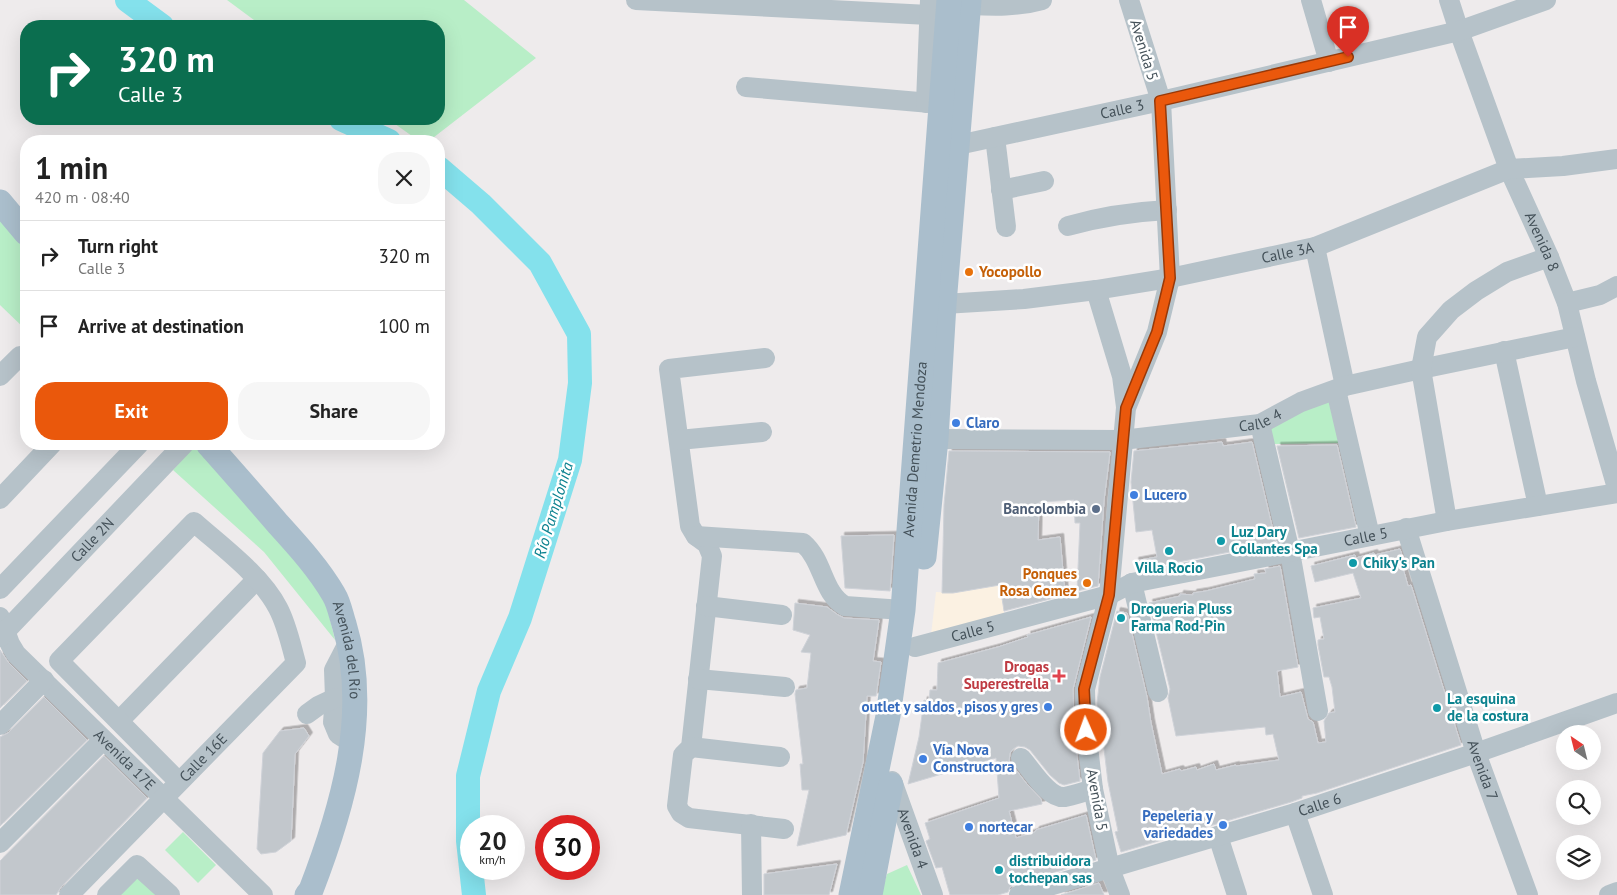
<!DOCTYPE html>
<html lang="en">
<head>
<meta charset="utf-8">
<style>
  body { margin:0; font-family:"PT Sans",sans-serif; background:#f6f6f6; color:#222; height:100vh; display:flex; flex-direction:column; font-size:19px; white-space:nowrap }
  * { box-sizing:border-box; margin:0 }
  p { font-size:16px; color:#767676 }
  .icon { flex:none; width:28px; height:28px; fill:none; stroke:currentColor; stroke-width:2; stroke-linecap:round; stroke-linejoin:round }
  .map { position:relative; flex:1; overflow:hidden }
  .sheet { position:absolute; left:20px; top:135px; width:425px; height:315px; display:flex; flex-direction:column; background:#fff; border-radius:20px; box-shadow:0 5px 20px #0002 }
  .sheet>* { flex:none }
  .top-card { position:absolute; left:20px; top:20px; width:425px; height:105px; border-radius:20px; box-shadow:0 5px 20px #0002; background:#0b6e4f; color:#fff; overflow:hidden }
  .needle { width:32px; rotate:325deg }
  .buttons { position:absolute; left:1556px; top:725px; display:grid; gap:10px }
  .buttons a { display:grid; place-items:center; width:45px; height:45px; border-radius:50%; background:#fff; box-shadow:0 5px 20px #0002; font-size:25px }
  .speed { position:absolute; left:460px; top:815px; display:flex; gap:10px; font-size:25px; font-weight:700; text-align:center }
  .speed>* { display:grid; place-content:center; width:65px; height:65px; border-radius:50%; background:#fff; box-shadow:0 5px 20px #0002; line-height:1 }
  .speed small { font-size:12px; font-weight:400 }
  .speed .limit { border:8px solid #d22; background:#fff; color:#111 }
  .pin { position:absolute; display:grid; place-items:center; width:42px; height:42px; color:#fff; margin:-51px -21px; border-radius:50% 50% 50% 0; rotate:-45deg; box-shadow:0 0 5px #0007 }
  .pin .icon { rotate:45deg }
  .me { position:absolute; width:55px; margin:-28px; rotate:358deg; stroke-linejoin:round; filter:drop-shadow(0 0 4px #0008) }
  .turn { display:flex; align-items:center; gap:18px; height:105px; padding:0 15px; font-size:22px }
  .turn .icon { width:65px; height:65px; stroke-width:2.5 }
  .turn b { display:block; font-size:35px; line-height:42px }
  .round { display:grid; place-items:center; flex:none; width:52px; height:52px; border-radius:20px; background:#f6f6f6 }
  .summary { display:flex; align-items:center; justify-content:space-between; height:85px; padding:0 15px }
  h1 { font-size:30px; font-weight:800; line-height:38px }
  .button { display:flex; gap:10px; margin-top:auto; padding:10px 15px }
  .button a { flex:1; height:58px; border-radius:20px; background:#ea580c; color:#fff; font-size:20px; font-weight:800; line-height:58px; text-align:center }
  .button a+a { background:#f6f6f6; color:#222 }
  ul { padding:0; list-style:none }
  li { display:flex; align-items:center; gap:15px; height:70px; padding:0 15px; border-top:1px solid #e0e0e0 }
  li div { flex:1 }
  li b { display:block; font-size:19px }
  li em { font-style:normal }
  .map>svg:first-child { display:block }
  .commercial { fill:#fbf1e2 }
  .green { fill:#b8eec7 }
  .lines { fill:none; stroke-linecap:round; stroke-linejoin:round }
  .river { stroke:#84e1ec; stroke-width:24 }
  .building { fill:#c2c7cc; stroke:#cfd2d8; filter:url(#shadow) }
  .minor { stroke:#b6c2c9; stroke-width:20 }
  .major { stroke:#aabecc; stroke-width:25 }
  .route-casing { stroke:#983908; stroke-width:12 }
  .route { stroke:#ea580c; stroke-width:9 }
  .food-dot { fill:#e8710a; stroke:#fff; stroke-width:2 }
  .shop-dot { fill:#3f7fe0; stroke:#fff; stroke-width:2 }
  .service-dot { fill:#5c6f8a; stroke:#fff; stroke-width:2 }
  .culture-dot { fill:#0f9aa8; stroke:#fff; stroke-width:2 }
  .health-dot { fill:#e0444e; stroke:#fff; stroke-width:2 }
  .labels { text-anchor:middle; stroke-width:5; stroke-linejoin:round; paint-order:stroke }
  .street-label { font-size:15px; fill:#445159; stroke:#fff }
  .food-label { font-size:15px; font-weight:bold; fill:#c56008; stroke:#fff; text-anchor:start }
  .shop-label { font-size:15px; font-weight:bold; fill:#366cbe; stroke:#fff; text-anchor:start }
  .service-label { font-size:15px; font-weight:bold; fill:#4e5e75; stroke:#fff; text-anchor:end }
  .culture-label { font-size:15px; font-weight:bold; fill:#0d838f; stroke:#fff; text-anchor:start }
  .health-label { font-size:15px; font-weight:bold; fill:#be3a42; stroke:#fff; text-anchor:end }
  .water-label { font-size:16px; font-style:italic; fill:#0b818f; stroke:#fff }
</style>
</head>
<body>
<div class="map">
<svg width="1617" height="895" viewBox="0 0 1617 895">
  <defs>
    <filter id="shadow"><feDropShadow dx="3.5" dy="-3.5" stdDeviation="0" flood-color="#0004"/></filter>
  </defs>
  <rect width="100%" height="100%" fill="#eeebec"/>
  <path class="commercial" d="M1000 585 1005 620 931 635 936 592 953 593Z"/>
  <g class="green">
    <path d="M227 0H464L536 58 429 141H419L388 119H439V26H262Z"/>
    <path d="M0 212 26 242V330L0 305Z"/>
    <path d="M1333 394 1344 443 1274 444 1269 423Z"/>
    <path d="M196 444 322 586 335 640 264 552 173 470Z"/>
    <path d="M183 832 216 865 198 883 165 850Z"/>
    <path d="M907 865 921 895H881L887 874Z"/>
    <path d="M139 873 161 895H117Z"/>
  </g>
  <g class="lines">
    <g class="river">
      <path d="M127 0 162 26"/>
      <path d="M341 119 389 141"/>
      <path d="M439 168 481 204 540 263 579 334 580 383 570 460 520 618 489 691 468 776V841L474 895"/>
    </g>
  </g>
  <g class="building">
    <path d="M1222 442 1223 446 1252 442 1276 543 1137 570 1135 561 1157 557 1152 530 1136 532 1131 482 1134 451Z"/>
    <path d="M1337 445 1356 527 1299 538 1277 446Z"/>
    <path d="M949 451 1110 452 1104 500 1098 586 1077 591 1080 523H1075L1074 500 1039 502 1038 540 1060 537 1065 595 1004 611 1000 585 953 593H942L944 505Z"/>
    <path d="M894 535 890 591 845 588 841 536Z"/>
    <path d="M1400 549 1405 565H1402L1408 586 1411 585 1461 745 1317 793 1302 796V798L1291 802 1121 852 1115 832 1118 831 1108 782 1102 732H1100L1097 703 1100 677 1117 611 1127 613 1147 697 1151 723 1162 774 1180 769 1181 771 1196 767 1197 770 1214 764 1216 770 1236 765V766L1279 760 1273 734 1266 735 1265 727 1176 736 1168 698 1170 689 1149 603 1180 596V594L1193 595V593L1206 591 1255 579 1254 574 1266 573 1265 569 1280 566 1298 667 1277 671 1280 697 1301 692 1308 719 1313 722 1318 743 1326 742 1324 721 1329 713 1335 712 1332 687 1329 677H1324L1318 645V640L1324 639 1320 617 1314 618 1313 608 1361 598 1353 573 1315 582 1311 566 1355 555 1356 558 1374 553 1375 555Z"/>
    <path d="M795 603 827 607 838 615 844 618 879 620 873 661 881 662 876 696H867L863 762 846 835 797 846 809 790H802L800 764H803L795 694 796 690 807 688 811 653 801 652 810 635 793 630Z"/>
    <path d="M1091 617 1073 689 1074 731 1080 781 1064 785 1059 783 1050 775 1030 750 1025 747 1018 746 1013 749 1010 753 1009 761 1026 783 1041 799 1042 804 1009 811 1016 838 1035 832 1036 830 1086 815 1096 860 1016 884 1010 887 1008 892 998 895H950L942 867 936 868 926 841 930 839 925 823 999 798 996 758 908 784 919 737 924 700 929 702 930 690H937L938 663 998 647 1028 637 1027 635Z"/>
    <path d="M0 650 8 662 27 681 0 708Z"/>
    <path d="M44 697 87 740 0 826V737L8 733Z"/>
    <path d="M304 728 309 736 295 754 291 841 276 852 261 854 257 849 263 753 280 731Z"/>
    <path d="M104 756 147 798 61 887 56 895H0V861Z"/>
    <path d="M837 864 829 895H764V874Z"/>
    <path d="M1099 883 1104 895H1061Z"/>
  </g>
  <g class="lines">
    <g class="minor">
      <path d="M636 0 929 15"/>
      <path d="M1311 0 1329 62"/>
      <path id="s1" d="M1449 0 1459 31 1509 169 1549 257 1567 303 1586 381 1617 488"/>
      <path d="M968 5C994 6 1017 7 1042 0"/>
      <path d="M746 87 942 104"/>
      <path d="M926 103 930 0"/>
      <path d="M995 137 1006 227"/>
      <path id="s2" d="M958 145 1161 101 1459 31 1546 0"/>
      <path d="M1001 190 1044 181"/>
      <path d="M1068 226C1103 216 1131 212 1167 210"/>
      <path d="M1315 247 1345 386"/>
      <path d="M1096 290 1122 376 1126 407"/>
      <path d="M1567 303 1600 295 1617 286"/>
      <path id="s3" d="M944 304 1024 299 1096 290 1170 278 1315 247 1509 169 1563 166 1617 159"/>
      <path d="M1504 351 1538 506"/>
      <path d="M765 358 669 369 690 526 696 536 707 544 712 556 691 747 683 755 677 806 681 813 689 818 784 829"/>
      <path d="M0 376 20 356 26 362"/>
      <path d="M1336 390 1370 536"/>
      <path d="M1260 424 1290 552 1318 711"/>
      <path id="s4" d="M936 439 1122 440 1260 424 1301 402 1345 386 1421 369 1575 337"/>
      <path d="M679 440 762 432"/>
      <path d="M0 499 52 444"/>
      <path d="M1447 521 1421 369 1427 337 1451 310 1476 291 1507 272 1549 257"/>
      <path id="s5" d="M1406 528 1476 753 1528 895"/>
      <path d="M696 536 803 543C824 561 822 593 845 606L903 610"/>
      <path d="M1132 583 1158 692"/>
      <path d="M0 589 139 444"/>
      <path d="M706 606 782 615"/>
      <path id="s6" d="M0 617 10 644 16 654 263 895"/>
      <path id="s7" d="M0 637 184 444"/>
      <path d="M349 641 334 670 335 698 333 722 338 734 352 743"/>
      <path id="s8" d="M915 647 1109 595 1132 583 1447 521 1617 493"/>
      <path d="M698 679 785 687"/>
      <path d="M307 714 318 706 335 698"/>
      <path d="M119 721 257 579"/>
      <path d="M0 725 44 680"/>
      <path d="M691 747 780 757"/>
      <path d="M1021 758C1032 770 1048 799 1065 797 1074 795 1084 792 1093 789"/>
      <path id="s9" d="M892 781 933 895"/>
      <path d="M1295 813 1323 895"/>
      <path d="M751 824 752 895"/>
      <path d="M1218 836 1237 895"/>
      <path d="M0 843 103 740"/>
      <path id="s10" d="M69 895 296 663C291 645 287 625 278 608 261 575 222 547 194 522L59 661 179 782"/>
      <path d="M107 895 137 865 170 895"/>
      <path id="s11" d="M1019 895 1295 813 1476 753 1617 703"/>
      <path d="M1120 895 1110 869 1093 789 1086 730 1085 689 1109 595 1126 408 1157 332 1170 278 1161 101 1129 0"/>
      <path d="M1609 895 1617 892"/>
    </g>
    <g class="major">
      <path d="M0 202 26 233"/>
      <path id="s12" d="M208 444C231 470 255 497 278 524 298 546 319 569 334 595 339 603 341 615 344 624 371 712 343 807 311 890L307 895"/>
      <path d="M924 557 936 439 944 304 969 0"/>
      <path id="s13" d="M851 895 888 716 903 610 949 0"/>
      <path d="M870 895 891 785"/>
    </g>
  </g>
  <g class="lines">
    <defs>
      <path id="route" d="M1086 730 1084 689 1109 595 1126 408 1157 332 1170 278 1160 101 1348 57"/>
    </defs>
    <use href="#route" class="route-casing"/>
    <use href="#route" class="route"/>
  </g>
  <g class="food-dot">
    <circle cx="969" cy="272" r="5"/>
    <circle cx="1087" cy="583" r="5"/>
  </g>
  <g class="shop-dot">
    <circle cx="956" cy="423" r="5"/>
    <circle cx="1134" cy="495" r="5"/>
    <circle cx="1048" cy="707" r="5"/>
    <circle cx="923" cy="759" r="5"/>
    <circle cx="1223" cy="825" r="5"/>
    <circle cx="969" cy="827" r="5"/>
  </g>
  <circle class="service-dot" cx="1096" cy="509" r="5"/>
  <g class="culture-dot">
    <circle cx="1221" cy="541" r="5"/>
    <circle cx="1169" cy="551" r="5"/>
    <circle cx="1353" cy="563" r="5"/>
    <circle cx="1121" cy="618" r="5"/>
    <circle cx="1437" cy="708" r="5"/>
    <circle cx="999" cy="870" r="5"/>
  </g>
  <path class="health-dot" d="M1056.5 668.5h5v5h5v5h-5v5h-5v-5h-5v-5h5z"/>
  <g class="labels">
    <g class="street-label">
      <text transform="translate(1144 50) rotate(73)" y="5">Avenida 5</text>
      <text dy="5" stroke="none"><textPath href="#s2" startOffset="168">Calle 3</textPath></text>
      <text dy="5" stroke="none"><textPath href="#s1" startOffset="259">Avenida 8</textPath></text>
      <text dy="5" stroke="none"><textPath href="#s3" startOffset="348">Calle 3A</textPath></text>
      <text dy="5" stroke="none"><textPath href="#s4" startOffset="326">Calle 4</textPath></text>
      <text dy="5" stroke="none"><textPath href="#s13" startOffset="451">Avenida Demetrio Mendoza</textPath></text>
      <text dy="5" stroke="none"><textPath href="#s8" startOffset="465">Calle 5</textPath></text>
      <text dy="5" stroke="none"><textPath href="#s7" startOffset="134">Calle 2N</textPath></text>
      <text dy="5" stroke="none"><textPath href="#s8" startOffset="60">Calle 5</textPath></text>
      <text dy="5" stroke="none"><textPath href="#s12" startOffset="254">Avenida del Río</textPath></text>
      <text dy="5" stroke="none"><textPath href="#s10" startOffset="192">Calle 16E</textPath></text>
      <text dy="5" stroke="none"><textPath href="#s6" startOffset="192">Avenida 17E</textPath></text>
      <text dy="5" stroke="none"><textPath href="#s5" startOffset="254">Avenida 7</textPath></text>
      <text transform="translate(1097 800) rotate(80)" y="5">Avenida 5</text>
      <text dy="5" stroke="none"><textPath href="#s11" startOffset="314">Calle 6</textPath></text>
      <text dy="5" stroke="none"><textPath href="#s9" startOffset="61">Avenida 4</textPath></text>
    </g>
    <g class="food-label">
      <text x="979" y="277">Yocopollo</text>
      <text x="1077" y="579" text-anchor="end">Ponques<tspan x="1077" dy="17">Rosa Gomez</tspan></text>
    </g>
    <g class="shop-label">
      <text x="966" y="428">Claro</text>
      <text x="1144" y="500">Lucero</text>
      <text x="1038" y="712" text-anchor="end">outlet y saldos , pisos y gres</text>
      <text x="933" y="755">Vía Nova<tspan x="933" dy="17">Constructora</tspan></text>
      <text x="1213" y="821" text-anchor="end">Pepeleria y<tspan x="1213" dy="17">variedades</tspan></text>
      <text x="979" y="832">nortecar</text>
    </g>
    <g class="service-label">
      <text x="1086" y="514">Bancolombia</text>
    </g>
    <g class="culture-label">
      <text x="1231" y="537">Luz Dary<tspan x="1231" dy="17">Collantes Spa</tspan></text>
      <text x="1363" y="568">Chiky's Pan</text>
      <text x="1169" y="573" text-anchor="middle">Villa Rocio</text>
      <text x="1131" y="614">Drogueria Pluss<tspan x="1131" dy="17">Farma Rod-Pin</tspan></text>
      <text x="1447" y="704">La esquina<tspan x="1447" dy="17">de la costura</tspan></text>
      <text x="1009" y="866">distribuidora<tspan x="1009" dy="17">tochepan sas</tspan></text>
    </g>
    <g class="health-label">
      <text x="1049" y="672">Drogas<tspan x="1049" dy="17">Superestrella</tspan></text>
    </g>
    <g class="water-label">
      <text transform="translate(553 510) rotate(-73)" y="6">Río Pamplonita</text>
    </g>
  </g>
</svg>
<div class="buttons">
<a><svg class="needle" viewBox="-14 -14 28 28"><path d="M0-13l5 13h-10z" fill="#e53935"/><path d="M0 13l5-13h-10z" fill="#767676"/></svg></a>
<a><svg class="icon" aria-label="search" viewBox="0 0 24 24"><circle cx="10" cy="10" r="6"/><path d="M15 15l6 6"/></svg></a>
<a><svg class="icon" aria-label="layers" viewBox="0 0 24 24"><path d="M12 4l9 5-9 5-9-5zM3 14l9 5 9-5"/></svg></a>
</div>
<div class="speed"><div>20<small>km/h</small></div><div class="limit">30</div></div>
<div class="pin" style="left:1348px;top:57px;background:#d93025"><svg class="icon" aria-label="arrive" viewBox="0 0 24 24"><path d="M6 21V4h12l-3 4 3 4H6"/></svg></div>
<svg class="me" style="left:1086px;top:730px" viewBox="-20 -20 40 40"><circle r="17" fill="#ea580c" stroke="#fff" stroke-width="3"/><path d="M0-11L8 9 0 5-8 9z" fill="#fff"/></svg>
<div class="top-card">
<div class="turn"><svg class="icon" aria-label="right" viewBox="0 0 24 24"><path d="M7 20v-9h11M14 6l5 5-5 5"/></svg><div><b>320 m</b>Calle 3</div></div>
</div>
<section class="sheet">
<div class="summary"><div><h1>1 min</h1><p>420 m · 08:40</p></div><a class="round"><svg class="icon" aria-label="close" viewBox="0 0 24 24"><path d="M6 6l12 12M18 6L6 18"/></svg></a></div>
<ul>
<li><svg class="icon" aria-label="right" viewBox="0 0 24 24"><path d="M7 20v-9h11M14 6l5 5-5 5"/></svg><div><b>Turn right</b><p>Calle 3</p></div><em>320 m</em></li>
<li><svg class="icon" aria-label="arrive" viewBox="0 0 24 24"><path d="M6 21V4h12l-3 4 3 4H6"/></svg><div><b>Arrive at destination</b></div><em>100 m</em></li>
</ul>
<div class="button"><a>Exit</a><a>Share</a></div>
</section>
</div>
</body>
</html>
